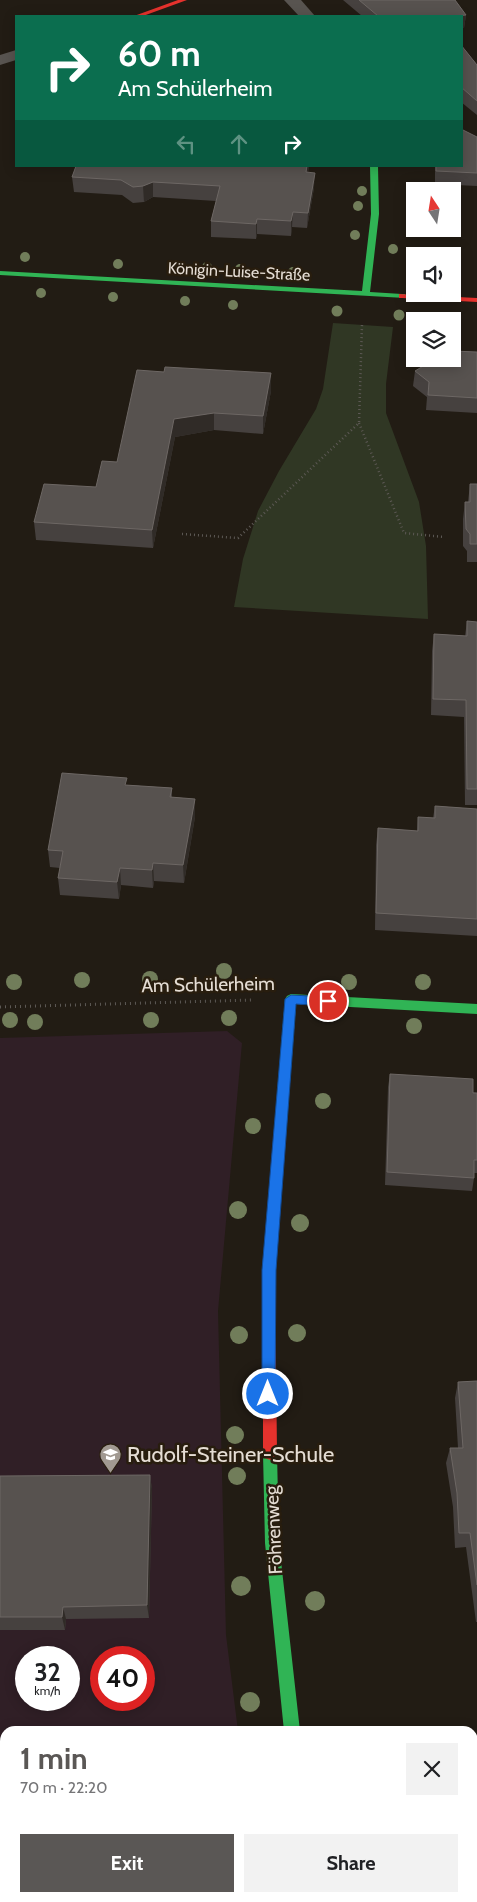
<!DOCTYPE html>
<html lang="en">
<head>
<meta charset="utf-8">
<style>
  body { margin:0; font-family:Cabin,sans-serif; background:#f2f2f2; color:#202124; height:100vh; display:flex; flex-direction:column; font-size:19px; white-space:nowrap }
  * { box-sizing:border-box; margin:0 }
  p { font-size:16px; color:#757577 }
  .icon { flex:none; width:28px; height:28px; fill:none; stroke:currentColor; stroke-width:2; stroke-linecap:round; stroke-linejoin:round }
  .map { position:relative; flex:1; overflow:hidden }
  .sheet { position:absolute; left:0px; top:1726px; width:478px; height:176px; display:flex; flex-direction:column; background:#fff; border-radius:15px 15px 0 0; box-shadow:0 2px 12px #0003 }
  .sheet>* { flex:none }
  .top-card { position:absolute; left:15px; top:15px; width:448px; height:152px; border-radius:0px; box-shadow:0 2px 12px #0003; background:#0b6e4f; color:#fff; overflow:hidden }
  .needle { width:32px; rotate:348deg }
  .tools { position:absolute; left:406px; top:182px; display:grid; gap:10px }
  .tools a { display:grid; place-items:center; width:55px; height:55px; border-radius:0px; background:#fff; box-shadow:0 2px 12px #0003; font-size:25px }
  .speed { position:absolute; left:15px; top:1646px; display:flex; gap:10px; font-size:25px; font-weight:700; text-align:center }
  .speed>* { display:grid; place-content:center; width:65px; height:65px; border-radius:50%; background:#fff; box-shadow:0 2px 12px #0003; line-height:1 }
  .speed small { font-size:12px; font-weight:400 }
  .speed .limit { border:8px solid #d22; background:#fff; color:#111 }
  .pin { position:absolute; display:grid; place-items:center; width:42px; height:42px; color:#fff; margin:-21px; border:2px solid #fff; border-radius:50%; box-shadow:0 1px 5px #0007 }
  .me { position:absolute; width:55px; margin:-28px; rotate:0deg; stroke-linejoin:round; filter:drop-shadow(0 0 4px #0008) }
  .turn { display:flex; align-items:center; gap:18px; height:105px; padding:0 20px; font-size:22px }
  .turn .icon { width:65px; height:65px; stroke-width:2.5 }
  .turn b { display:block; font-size:35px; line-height:42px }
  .lanes { display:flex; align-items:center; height:48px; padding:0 20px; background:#0003; justify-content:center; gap:25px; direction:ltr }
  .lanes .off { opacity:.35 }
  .round { display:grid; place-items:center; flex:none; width:52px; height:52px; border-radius:0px; background:#f2f2f2 }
  .headline { display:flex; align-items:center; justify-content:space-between; height:85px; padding:0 20px }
  h1 { font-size:30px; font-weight:700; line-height:38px; color:#5a5755 }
  .cta { display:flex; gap:10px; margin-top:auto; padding:10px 20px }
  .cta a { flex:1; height:58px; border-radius:0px; background:#5a5755; color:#fff; font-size:20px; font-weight:700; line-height:58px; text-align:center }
  .cta a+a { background:#f2f2f2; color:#202124 }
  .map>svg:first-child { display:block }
  .education { fill:#301f26; fill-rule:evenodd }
  .green { fill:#303724 }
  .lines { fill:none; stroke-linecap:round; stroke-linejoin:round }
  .path-far2 { stroke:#5d5955; stroke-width:2; stroke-dasharray:0.5 2.5; stroke-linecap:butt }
  .path-far1 { stroke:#5d5955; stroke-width:2.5; stroke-dasharray:1 3; stroke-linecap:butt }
  .path { stroke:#5d5955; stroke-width:3; stroke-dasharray:1 4; stroke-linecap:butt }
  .street { fill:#585450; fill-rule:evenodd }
  .fast { fill:#30b455; fill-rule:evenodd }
  .jam { fill:#e5322d; fill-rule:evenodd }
  .tree { fill:#717d5a }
  .wall { fill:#46413f }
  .shaded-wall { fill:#302b27 }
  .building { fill:#57524f; stroke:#6d6764 }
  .route { fill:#1a73e8; stroke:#114b97 }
  .labels { text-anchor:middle; stroke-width:5; stroke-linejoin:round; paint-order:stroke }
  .far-street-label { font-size:16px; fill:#e5ddd4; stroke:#281d0e }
  .street-label { font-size:19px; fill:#e5ddd4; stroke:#281d0e }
  .near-poi-label { font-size:22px; fill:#e5ddd4; stroke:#281d0e; text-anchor:start }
</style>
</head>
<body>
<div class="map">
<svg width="477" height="1902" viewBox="0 0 477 1902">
  <rect width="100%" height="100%" fill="#221c14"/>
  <path class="education" d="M227 1031 242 1043 218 1311 226 1635 238 1731H5V1898H260V1902H0V1038ZM26 1658H69V1700H26ZM101 1658H144V1700H101Z"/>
  <path class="green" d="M333 323 393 327 386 384V413L419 502 426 546 428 619 234 607 243 559 258 511 279 471 316 409 323 389Z"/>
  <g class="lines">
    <path class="path-far2" d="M362 326V324"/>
    <g class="path-far1">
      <path d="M359 423 404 533 444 537"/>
      <path d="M182 534 238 538 359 423 362 325"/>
    </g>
    <path class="path" d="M0 1007 253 1000"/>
    <g class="street">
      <path d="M284 0H301L315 16H299Z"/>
      <path d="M16 50V60L0 65V55Z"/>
      <path d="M297 1898H336L338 1902H298Z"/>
    </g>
    <g class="fast">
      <path d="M370 166H378L379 214 370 292 402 294H405V298L0 275V271L362 291 371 214Z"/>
      <path d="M291 994 477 1004V1014L296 1004 286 1133 284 1137 280 1138 276 1137 274 1133 285 999 287 996Z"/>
      <path d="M270 1446 275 1448 277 1453 279 1543 300 1731H284L265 1543 263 1453 265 1448Z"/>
    </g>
    <g class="jam">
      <path d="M178 0H187L143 16H134Z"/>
      <path d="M399 294 477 298V302L402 298H399Z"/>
      <path d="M280 1128 284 1129 286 1133 275 1270 277 1453 275 1458 270 1460 265 1458 263 1453V1270L274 1133 276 1129Z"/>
    </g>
  </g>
  <g class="tree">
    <circle cx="362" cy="191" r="5"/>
    <circle cx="358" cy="206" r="5"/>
    <circle cx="355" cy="235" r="5"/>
    <circle cx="393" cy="249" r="5"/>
    <circle cx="25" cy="257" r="5"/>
    <circle cx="118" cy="264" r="5"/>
    <circle cx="207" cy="267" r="5"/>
    <circle cx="240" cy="269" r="5"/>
    <circle cx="293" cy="272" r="5"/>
    <circle cx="41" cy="293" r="5"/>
    <circle cx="113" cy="297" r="5"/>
    <circle cx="185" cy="301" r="5"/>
    <circle cx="233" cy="305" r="5"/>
    <circle cx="337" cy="311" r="5.5"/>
    <circle cx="399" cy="315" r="5.5"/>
    <circle cx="224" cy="971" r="8"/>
    <circle cx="150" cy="979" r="8"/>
    <circle cx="82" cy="980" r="8"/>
    <circle cx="14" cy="982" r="8"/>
    <circle cx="349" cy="982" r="8"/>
    <circle cx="423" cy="982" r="8"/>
    <circle cx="229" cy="1018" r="8"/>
    <circle cx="10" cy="1020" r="8"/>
    <circle cx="151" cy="1020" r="8"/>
    <circle cx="35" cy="1022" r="8"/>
    <circle cx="414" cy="1026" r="8"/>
    <circle cx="323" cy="1101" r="8"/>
    <circle cx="253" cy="1126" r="8"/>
    <circle cx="238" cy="1210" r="9"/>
    <circle cx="300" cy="1223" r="9"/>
    <circle cx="297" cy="1333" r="9"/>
    <circle cx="239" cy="1335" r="9"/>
    <circle cx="235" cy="1435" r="9"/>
    <circle cx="237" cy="1476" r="9"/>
    <circle cx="241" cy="1586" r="10"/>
    <circle cx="315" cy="1601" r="10"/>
    <circle cx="250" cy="1702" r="10"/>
  </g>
  <g class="wall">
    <path d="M343 0H455L466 15 464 28 461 16H362Z"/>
    <path d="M461 45 477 65V115L461 102Z"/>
    <path d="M477 137V186L435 184V166H461Z"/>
    <path d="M76 166H309L308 172 314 188 307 228 292 227 291 236 257 234 256 239 211 237V221L216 201 153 197 144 202 133 203 122 195 74 192 72 177Z"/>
    <path d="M477 352V413L426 410 427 397 413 386 415 371Z"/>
    <path d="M164 372 271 373V391L263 434 214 430 175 437 153 548 36 540 34 522 96 487 117 462Z"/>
    <path d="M470 484H477V562H467V551L463 546V519L465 502H468Z"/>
    <path d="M467 621 477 622V805H465L464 717 431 715 432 651 434 634 465 636Z"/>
    <path d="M127 785 172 788V797L195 799V817L184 883 154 881 153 888 121 885 119 899 60 895 58 878 60 868 50 867 48 850Z"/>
    <path d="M435 806 477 809V936L375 930 376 845 378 828 417 831 418 817 433 818Z"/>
    <path d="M390 1074 477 1093V1173H474V1178L472 1191 385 1185 388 1087Z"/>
    <path d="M477 1381V1622H476L466 1547 455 1548 453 1507 446 1463 450 1448H458L455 1398 458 1382Z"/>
    <path d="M150 1475 152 1489 149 1618 66 1619 65 1630H0V1476Z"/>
    <path d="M472 1749H477V1902L472 1872Z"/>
  </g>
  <g class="shaded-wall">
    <path d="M466 15 464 28H461V16H454Z"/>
    <path d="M307 166H309L306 187V172Z"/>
    <path d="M315 173 314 188 307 228 308 213Z"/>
    <path d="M153 182V197L144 202 143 186Z"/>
    <path d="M293 212 292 227 291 236V221Z"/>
    <path d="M257 219V234L256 239V224Z"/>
    <path d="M271 373V391L263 434V416Z"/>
    <path d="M214 413V430L175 437 153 548 152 530 174 419Z"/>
    <path d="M195 799V817L184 883 183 865Z"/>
    <path d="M153 863 154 881 153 888 152 870Z"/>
    <path d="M120 868 121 885 119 899 117 882Z"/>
    <path d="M150 1475 152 1489 149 1618 147 1605Z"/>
    <path d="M63 1607 66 1619 65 1630 62 1617Z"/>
  </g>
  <g class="building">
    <path d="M359 0H455L466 15 454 16H378Z"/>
    <path d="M461 45 477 65V101L461 87Z"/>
    <path d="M461 129 477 137V173L436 171V166H461Z"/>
    <path d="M76 166H307L306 172 315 173 308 213 293 212 291 221 257 219 256 224 211 221 220 186 153 182 143 186 133 187 121 180 72 177Z"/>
    <path d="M452 351 477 352V398L428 395 429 382 415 371 430 362V359H452Z"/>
    <path d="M165 367 271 373 263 416 214 413 174 419 152 530 34 522 44 484 96 487 102 461 117 462 137 370 164 372Z"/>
    <path d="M470 484H477V544H470V534L466 529 465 502H470Z"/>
    <path d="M467 621 477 622V789H467L466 700 433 699 434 634 467 636Z"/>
    <path d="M62 773 127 778 125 785 172 788 170 797 195 799 183 865 153 863 152 870 120 868 117 882 58 878 63 851 48 850Z"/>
    <path d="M435 806 477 809V919L376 913 378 828 418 831V817L435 818Z"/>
    <path d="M390 1074 473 1079V1093H477V1160H474V1178L387 1172Z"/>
    <path d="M477 1381V1585L470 1533H459L457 1493 450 1448H463L458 1382Z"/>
    <path d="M150 1475 147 1605 63 1607 62 1617H0V1476Z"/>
    <path d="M472 1749H477V1863L472 1831Z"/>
  </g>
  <path class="route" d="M291 995 328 997 334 1001 328 1006 296 1004 276 1270 275 1394 273 1398 268 1400 264 1398 262 1394V1270L285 999Z"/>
  <defs>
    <symbol id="school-pin" viewBox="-11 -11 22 30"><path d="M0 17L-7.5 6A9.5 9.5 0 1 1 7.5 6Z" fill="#a19991" stroke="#281d0e"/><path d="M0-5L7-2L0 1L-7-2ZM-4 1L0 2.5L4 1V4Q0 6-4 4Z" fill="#fff"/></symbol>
  </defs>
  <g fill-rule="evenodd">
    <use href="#school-pin" x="98" y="1442" width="25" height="34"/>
  </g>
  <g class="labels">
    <g class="far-street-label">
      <text transform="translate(239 271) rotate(3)" y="6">Königin-Luise-Straße</text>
    </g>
    <g class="street-label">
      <text transform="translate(208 984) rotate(-1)" y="7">Am Schülerheim</text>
      <text transform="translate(273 1530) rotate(-93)" y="7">Föhrenweg</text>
    </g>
    <g class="near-poi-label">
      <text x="127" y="1462">Rudolf-Steiner-Schule</text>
    </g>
  </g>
</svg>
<div class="tools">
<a><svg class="needle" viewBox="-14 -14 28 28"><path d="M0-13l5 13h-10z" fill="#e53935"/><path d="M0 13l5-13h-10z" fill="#757577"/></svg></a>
<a><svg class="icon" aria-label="sound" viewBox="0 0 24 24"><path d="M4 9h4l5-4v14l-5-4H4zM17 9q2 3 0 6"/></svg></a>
<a><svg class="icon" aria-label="layers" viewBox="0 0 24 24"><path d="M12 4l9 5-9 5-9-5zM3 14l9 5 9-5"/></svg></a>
</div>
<div class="speed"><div>32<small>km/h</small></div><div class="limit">40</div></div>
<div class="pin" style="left:328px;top:1001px;background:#d93025"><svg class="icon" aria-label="arrive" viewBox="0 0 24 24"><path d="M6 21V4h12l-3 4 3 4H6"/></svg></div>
<svg class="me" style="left:268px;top:1394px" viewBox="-20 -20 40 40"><circle r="17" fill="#1a73e8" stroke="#fff" stroke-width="3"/><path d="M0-11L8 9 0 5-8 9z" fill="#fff"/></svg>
<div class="top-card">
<div class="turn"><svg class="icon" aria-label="right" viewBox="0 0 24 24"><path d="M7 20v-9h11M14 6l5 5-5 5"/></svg><div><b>60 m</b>Am Schülerheim</div></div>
<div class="lanes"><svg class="icon off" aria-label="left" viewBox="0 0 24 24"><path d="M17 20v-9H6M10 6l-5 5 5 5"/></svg><svg class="icon off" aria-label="ahead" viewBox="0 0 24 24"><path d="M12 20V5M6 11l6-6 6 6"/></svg><svg class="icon" aria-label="right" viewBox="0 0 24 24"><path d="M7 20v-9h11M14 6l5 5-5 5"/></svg></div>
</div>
<section class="sheet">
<div class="headline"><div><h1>1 min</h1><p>70 m · 22:20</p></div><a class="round"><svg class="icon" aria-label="close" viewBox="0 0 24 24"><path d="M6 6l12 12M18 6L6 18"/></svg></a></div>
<div class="cta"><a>Exit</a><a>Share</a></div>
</section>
</div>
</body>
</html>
